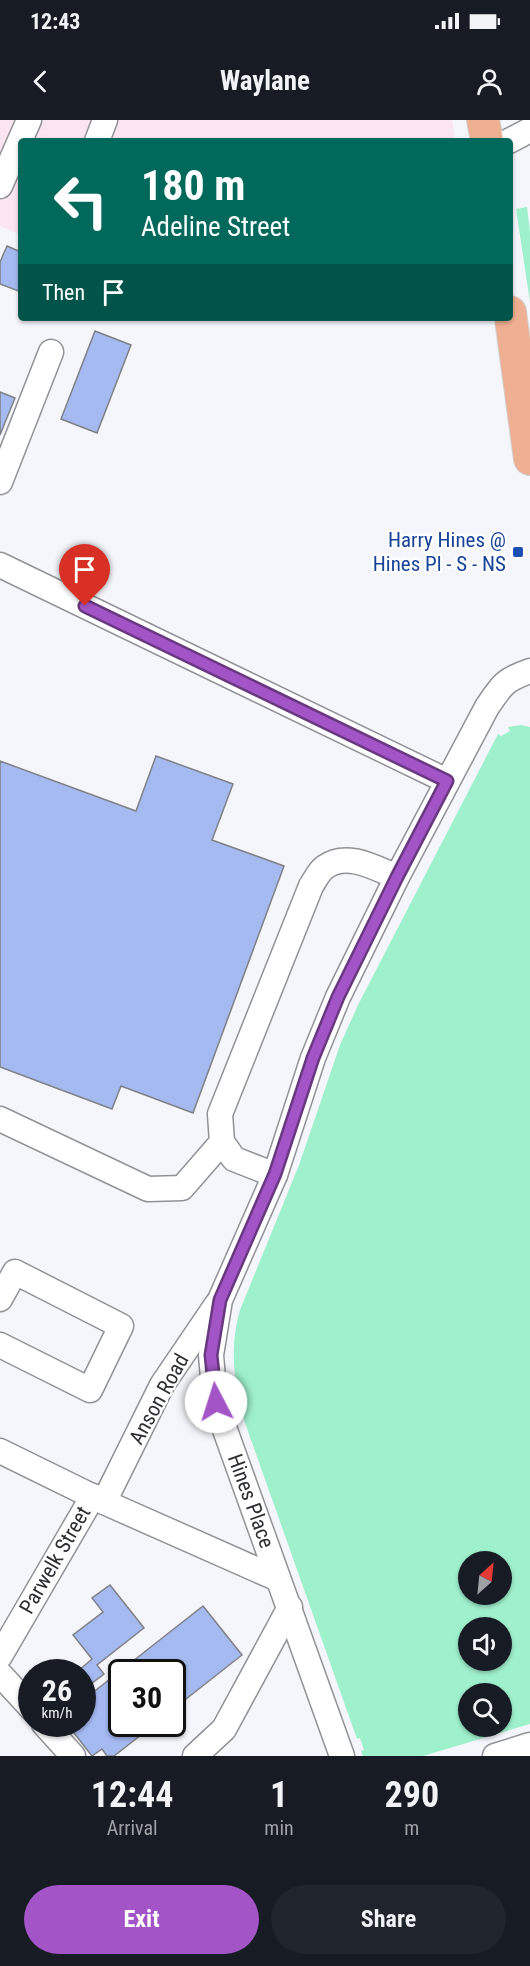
<!DOCTYPE html>
<html lang="en">
<head>
<meta charset="utf-8">
<style>
  body { margin:0; font-family:"Roboto Condensed",sans-serif; background:#20242c; color:#f1f3f6; height:100vh; display:flex; flex-direction:column; font-size:22px; white-space:nowrap }
  * { box-sizing:border-box; margin:0 }
  p { font-size:20px; color:#9ea1a6 }
  .icon { flex:none; width:33px; height:33px; fill:none; stroke:currentColor; stroke-width:2; stroke-linecap:round; stroke-linejoin:round }
  .map { position:relative; height:1636px; overflow:hidden }
  .panel { display:flex; flex-direction:column; background:#171b24; flex:1 }
  .panel>* { flex:none }
  .banner { position:absolute; left:18px; top:18px; width:495px; height:183px; border-radius:6px; box-shadow:0 2px 4px #0004; background:#00695c; color:#fff; overflow:hidden }
  .needle { width:39px; rotate:27deg }
  .fabs { position:absolute; left:458px; top:1431px; display:grid; gap:12px }
  .fabs a { display:grid; place-items:center; width:54px; height:54px; border-radius:50%; background:#171b24; box-shadow:0 2px 4px #0004; font-size:30px }
  .speed { position:absolute; left:18px; top:1539px; display:flex; gap:12px; font-size:30px; font-weight:700; text-align:center }
  .speed>* { display:grid; place-content:center; width:78px; height:78px; border-radius:50%; background:#171b24; box-shadow:0 2px 4px #0004; line-height:1 }
  .speed small { font-size:15px; font-weight:400 }
  .speed .limit { border:3px solid #111; border-radius:9px; background:#fff; color:#111 }
  .pin { position:absolute; display:grid; place-items:center; width:51px; height:51px; color:#fff; margin:-62px -26px; border-radius:50% 50% 50% 0; rotate:-45deg; box-shadow:0 0 6px #0007 }
  .pin .icon { rotate:45deg }
  .me { position:absolute; width:66px; margin:-33px; rotate:355deg; stroke-linejoin:round; filter:drop-shadow(0 0 4px #0008) }
  .turn { display:flex; align-items:center; gap:21px; height:126px; padding:0 24px; font-size:27px }
  .turn .icon { width:78px; height:78px; stroke-width:2.5 }
  .turn b { display:block; font-size:42px; line-height:51px }
  .then { display:flex; align-items:center; height:57px; padding:0 24px; background:#0003; gap:12px; font-size:22px }
  .eta { display:flex; justify-content:space-evenly; align-items:center; height:102px; text-align:center }
  .eta b { font-size:36px; font-weight:700; line-height:42px }
  .action { display:flex; gap:12px; margin-top:auto; padding:12px 24px }
  .action a { flex:1; height:69px; border-radius:36px; background:#a355c7; color:#fff; font-size:24px; font-weight:700; line-height:69px; text-align:center }
  .action a+a { background:#20242c; color:#f1f3f6 }
  .status { display:flex; justify-content:space-between; align-items:center; height:42px; padding:0 30px; background:#171b24; direction:ltr }
  .status svg { height:16px; fill:currentColor }
  header { display:flex; justify-content:space-between; align-items:center; height:78px; padding:0 24px; background:#171b24; font-size:27px; font-weight:700 }
  .map>svg:first-child { display:block }
  .medical { fill:#fce5f2 }
  .green { fill:#9ff0cd; fill-rule:evenodd }
  .building { fill:#a6baf2; stroke:#7f8185; stroke-width:1.5 }
  .lines { fill:none; stroke-linecap:round; stroke-linejoin:round }
  .minor-casing { stroke:#919297; stroke-width:27 }
  .major-casing { stroke:#d1d1d1; stroke-width:34 }
  .minor { stroke:#fff; stroke-width:24 }
  .major { stroke:#efaf92; stroke-width:32 }
  .route-casing { stroke:#6a3781; stroke-width:15 }
  .route { stroke:#a355c7; stroke-width:10 }
  .transit-dot { fill:#1a4fb4; stroke:#fff; stroke-width:2 }
  .labels { text-anchor:middle; stroke-width:4.5; stroke-linejoin:round; paint-order:stroke }
  .transit-label { font-size:21px; fill:#164399; stroke:#fff; text-anchor:end }
  .street-label { font-size:21px; fill:#2d2e30; stroke:#fff }
</style>
</head>
<body>
<div class="status"><b>12:43</b><svg viewBox="0 0 49 12"><path d="M0 12V9h3v3zM5 12V6h3v6zM10 12V3h3v9zM15 12V0h3v12zM26 1h20v11H26zM47 4h2v5h-2z"/></svg></div>
<header><svg class="icon" aria-label="back" viewBox="0 0 24 24"><path d="M15 5l-7 7 7 7"/></svg>Waylane<svg class="icon" aria-label="person" viewBox="0 0 24 24"><circle cx="12" cy="8" r="4"/><path d="M4 21q1-7 8-7t8 7"/></svg></header>
<div class="map">
<svg width="530" height="1636" viewBox="0 0 530 1636">
  <rect width="100%" height="100%" fill="#f5f6fb"/>
  <path class="medical" d="M0 0H452L455 21H21V115L0 106Z"/>
  <g class="green">
    <path d="M527 87 530 112V182L516 89Z"/>
    <path d="M521 605 530 607V1604L423 1636H363L361 1631 364 1630 360 1618 357 1619 244 1300C234 1261 229 1229 240 1190L299 1045 340 925 358 885 498 614 501 616 510 611 508 607ZM468 1442H501V1474H468ZM468 1508H501V1540H468ZM468 1574H501V1606H468Z"/>
  </g>
  <g class="building">
    <path d="M7 126 21 132V172L0 164V142Z"/>
    <path d="M95 211 131 225 97 313 61 299Z"/>
    <path d="M0 272 15 278 0 315Z"/>
    <path d="M156 636 233 664 212 720 284 746 193 993 121 966 112 989 0 947V641L136 691Z"/>
    <path d="M110 1465 144 1508 97 1545 104 1554 84 1569 82 1552H77L92 1539 73 1515 103 1492 92 1478Z"/>
    <path d="M203 1486 242 1535 172 1590V1552H122V1604H155L114 1636H107L102 1629 92 1636 70 1608 76 1604H82V1581Z"/>
  </g>
  <g class="lines">
    <defs>
      <g id="minor">
        <path d="M97 21 105 0"/>
        <path d="M509 21 530 10"/>
        <path d="M0 66 29 0"/>
        <path d="M0 362 51 232"/>
        <path d="M0 445 447 661"/>
        <path d="M0 999 148 1069 182 1068 222 1022"/>
        <path d="M275 1055 234 1039 222 1022 220 994 311 766C315 760 319 751 325 747 347 731 375 748 397 757"/>
        <path d="M0 1179 15 1152 121 1206 90 1270 0 1225"/>
        <path d="M0 1331 104 1382 278 1459"/>
        <path d="M104 1382 162 1265 217 1184"/>
        <path d="M0 1536 93 1376"/>
        <path d="M0 1554 32 1589"/>
        <path d="M44 1604 73 1636"/>
        <path d="M195 1636 224 1609 290 1487"/>
        <path d="M342 1636 215 1282 211 1235 220 1180 275 1055 313 938 338 877 397 757 487 587C502 565 504 560 530 551"/>
        <path d="M495 1636 530 1625"/>
      </g>
      <g id="major">
        <path d="M483 0 487 21"/>
        <path d="M510 192 530 339"/>
      </g>
    </defs>
    <use href="#minor" class="minor-casing"/>
    <use href="#major" class="major-casing"/>
    <use href="#minor" class="minor"/>
    <use href="#major" class="major"/>
  </g>
  <g class="lines">
    <defs>
      <path id="route" d="M85 486 447 661 397 757 338 877 313 938 275 1054 220 1180 211 1235 216 1282"/>
    </defs>
    <use href="#route" class="route-casing"/>
    <use href="#route" class="route"/>
  </g>
  <rect class="transit-dot" x="512" y="426" width="12" height="12" rx="3"/>
  <g class="labels">
    <g class="transit-label">
      <text x="506" y="427">Harry Hines @<tspan x="506" dy="24">Hines Pl - S - NS</tspan></text>
    </g>
    <g class="street-label">
      <text transform="translate(159 1279) rotate(-61)" y="7">Anson Road</text>
      <text transform="translate(251 1381) rotate(70)" y="7">Hines Place</text>
      <text transform="translate(55 1440) rotate(-60)" y="7">Parwelk Street</text>
    </g>
  </g>
</svg>
<div class="fabs">
<a><svg class="needle" viewBox="-14 -14 28 28"><path d="M0-13l5 13h-10z" fill="#e53935"/><path d="M0 13l5-13h-10z" fill="#9ea1a6"/></svg></a>
<a><svg class="icon" aria-label="sound" viewBox="0 0 24 24"><path d="M4 9h4l5-4v14l-5-4H4zM17 9q2 3 0 6"/></svg></a>
<a><svg class="icon" aria-label="search" viewBox="0 0 24 24"><circle cx="10" cy="10" r="6"/><path d="M15 15l6 6"/></svg></a>
</div>
<div class="speed"><div>26<small>km/h</small></div><div class="limit">30</div></div>
<div class="pin" style="left:85px;top:486px;background:#d93025"><svg class="icon" aria-label="arrive" viewBox="0 0 24 24"><path d="M6 21V4h12l-3 4 3 4H6"/></svg></div>
<svg class="me" style="left:216px;top:1282px" viewBox="-20 -20 40 40"><circle r="19" fill="#fff"/><path d="M0-13L10 11 0 6-10 11z" fill="#a355c7"/></svg>
<div class="banner">
<div class="turn"><svg class="icon" aria-label="left" viewBox="0 0 24 24"><path d="M17 20v-9H6M10 6l-5 5 5 5"/></svg><div><b>180 m</b>Adeline Street</div></div>
<div class="then">Then<svg class="icon" aria-label="arrive" viewBox="0 0 24 24"><path d="M6 21V4h12l-3 4 3 4H6"/></svg></div>
</div>
</div>
<section class="panel">
<div class="eta">
<div><b>12:44</b><p>Arrival</p></div>
<div><b>1</b><p>min</p></div>
<div><b>290</b><p>m</p></div>
</div>
<div class="action"><a>Exit</a><a>Share</a></div>
</section>
</body>
</html>
